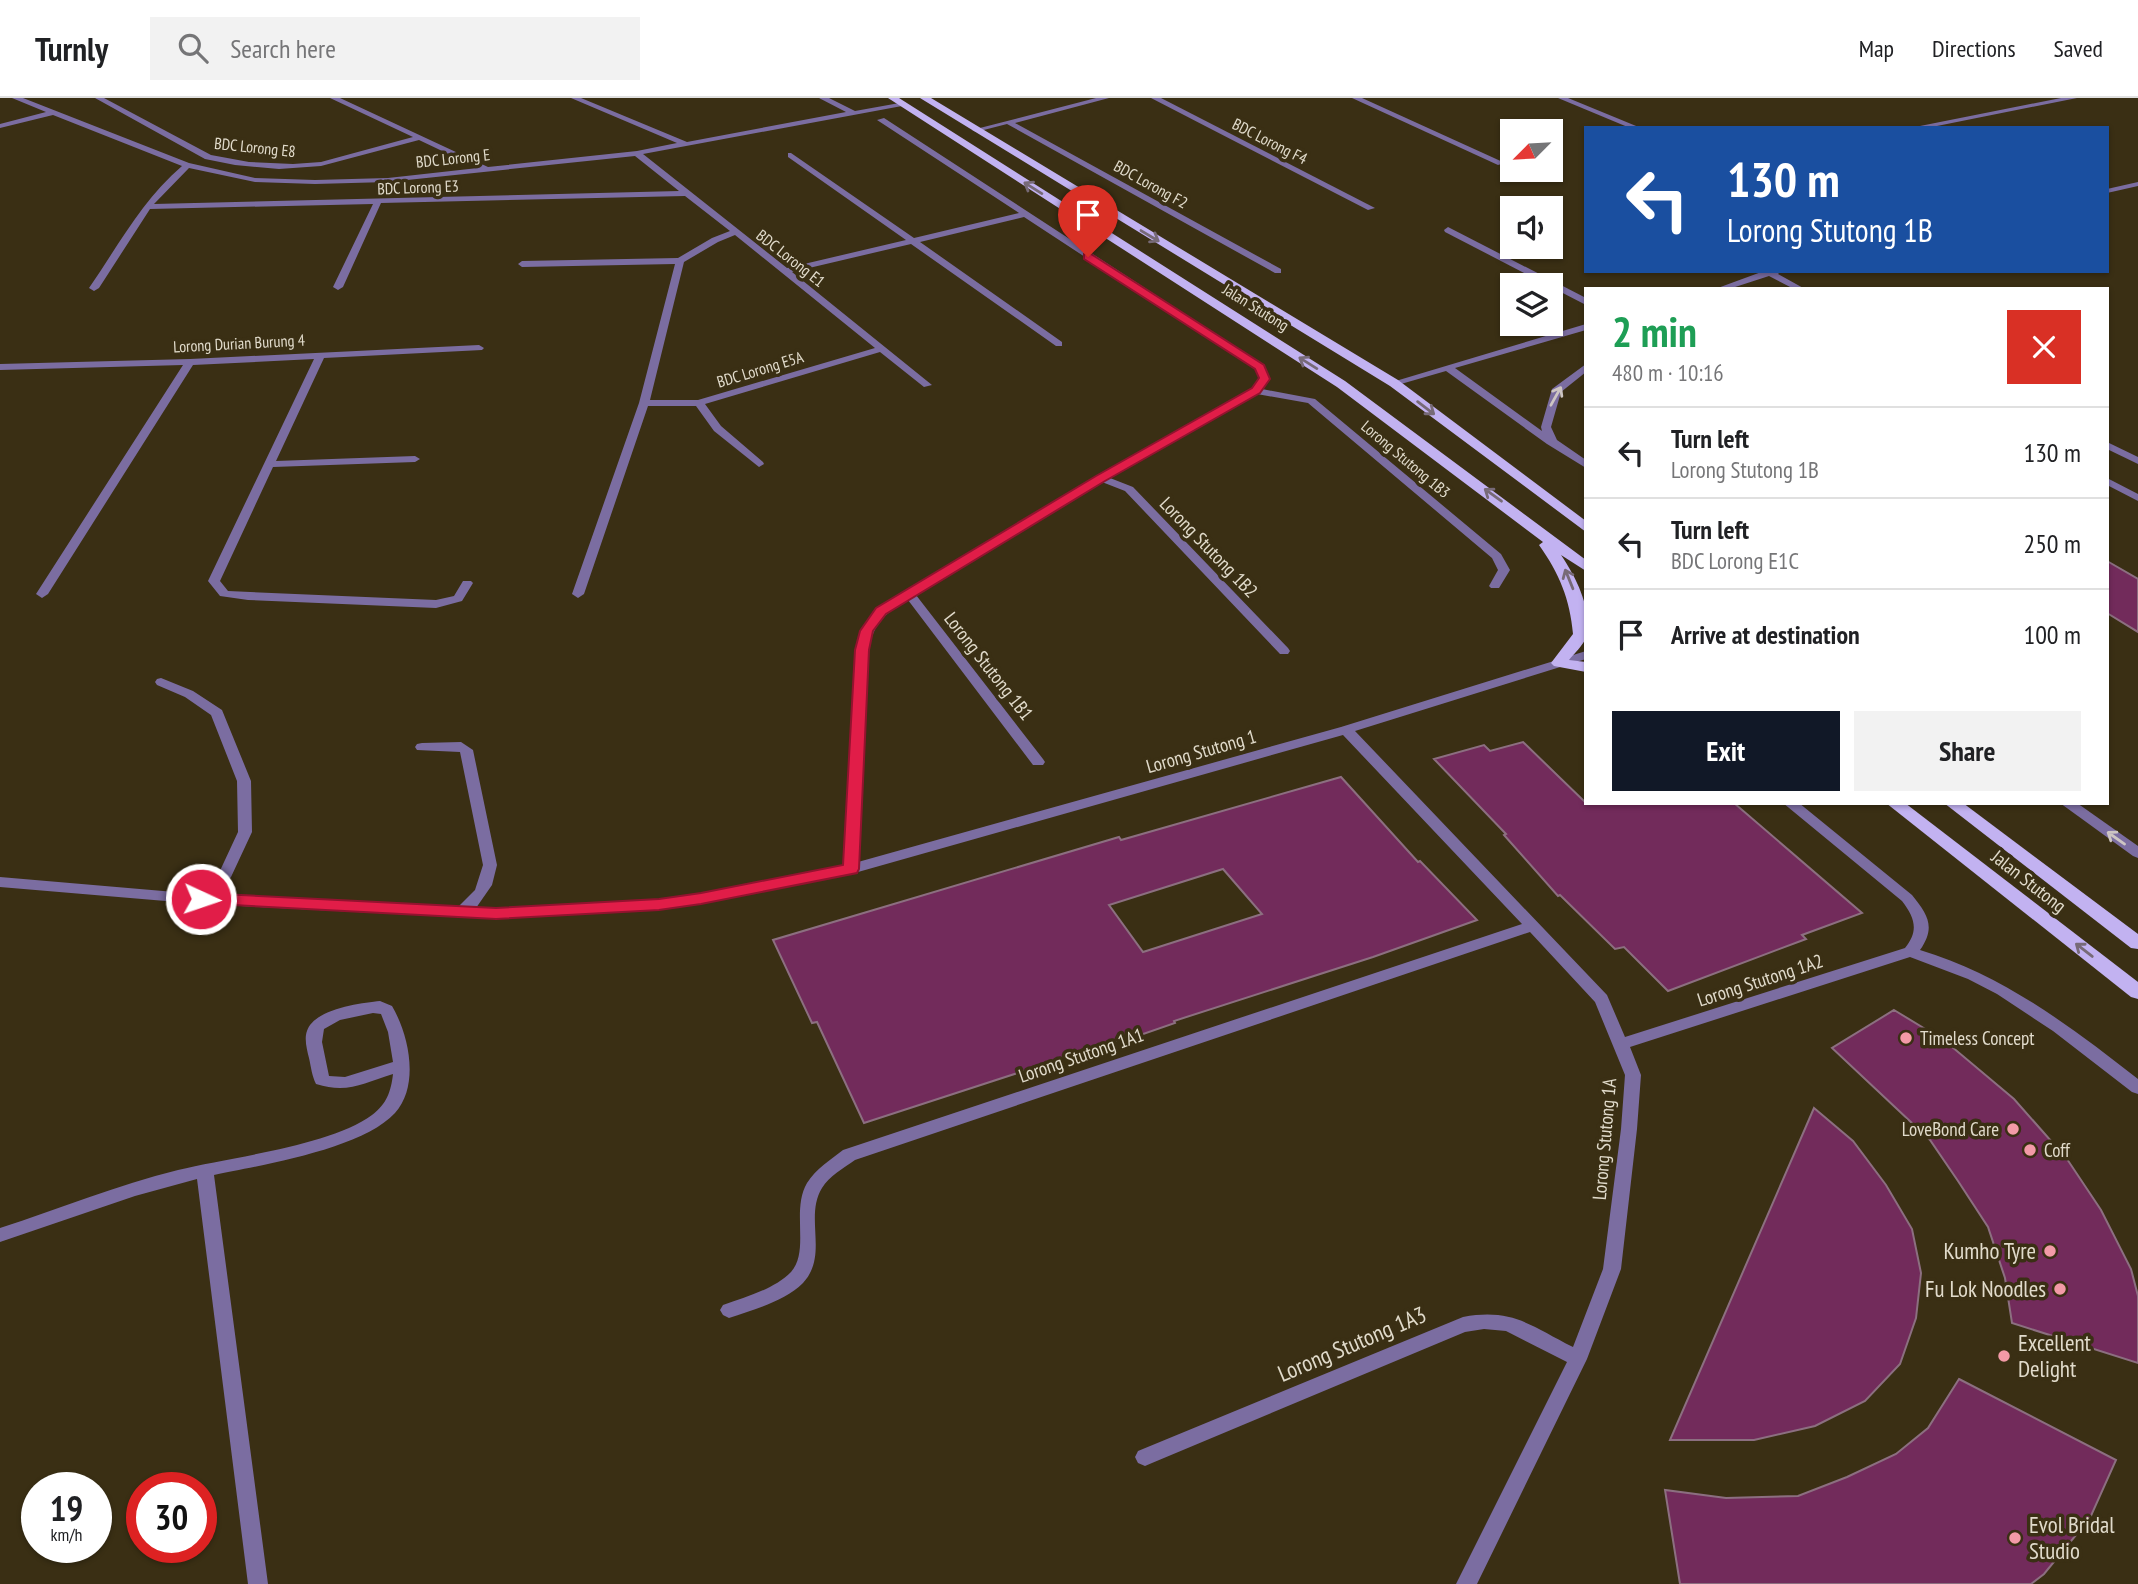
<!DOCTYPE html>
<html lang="en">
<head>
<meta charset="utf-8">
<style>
  body { margin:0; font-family:"PT Sans Narrow",sans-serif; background:#f2f2f2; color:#202124; height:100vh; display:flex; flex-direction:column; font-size:26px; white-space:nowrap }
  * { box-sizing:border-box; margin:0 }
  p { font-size:23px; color:#757577 }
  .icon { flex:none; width:38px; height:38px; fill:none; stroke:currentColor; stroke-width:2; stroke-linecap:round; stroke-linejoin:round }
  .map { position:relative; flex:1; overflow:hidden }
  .panel { position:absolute; left:1584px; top:189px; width:525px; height:518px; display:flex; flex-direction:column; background:#fff; border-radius:0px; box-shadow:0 2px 5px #0004 }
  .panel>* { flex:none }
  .hud { position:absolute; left:1584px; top:28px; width:525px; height:147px; border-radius:0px; box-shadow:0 2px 5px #0004; background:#1a4fa0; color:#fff; overflow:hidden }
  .needle { width:46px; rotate:246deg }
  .fabs { position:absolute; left:1500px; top:21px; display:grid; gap:14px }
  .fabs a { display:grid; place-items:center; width:63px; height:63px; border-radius:0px; background:#fff; box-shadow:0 2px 5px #0004; font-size:35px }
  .speed { position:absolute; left:21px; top:1374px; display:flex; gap:14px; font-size:35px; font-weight:700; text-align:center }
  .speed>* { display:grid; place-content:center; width:91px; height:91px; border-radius:50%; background:#fff; box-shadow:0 2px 5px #0004; line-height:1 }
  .speed small { font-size:18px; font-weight:400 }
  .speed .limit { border:10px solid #d22; background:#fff; color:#111 }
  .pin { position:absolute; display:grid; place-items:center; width:60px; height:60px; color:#fff; margin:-72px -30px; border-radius:50% 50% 50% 0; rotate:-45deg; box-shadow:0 0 7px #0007 }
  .pin .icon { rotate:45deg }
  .me { position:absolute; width:77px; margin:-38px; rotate:93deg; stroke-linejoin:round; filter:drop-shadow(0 0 5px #0008) }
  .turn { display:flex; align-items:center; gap:24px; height:147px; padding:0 28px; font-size:32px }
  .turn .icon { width:91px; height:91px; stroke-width:2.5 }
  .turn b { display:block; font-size:49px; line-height:60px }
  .round { display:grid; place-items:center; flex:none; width:74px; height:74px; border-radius:0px; background:#f2f2f2 }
  .head { display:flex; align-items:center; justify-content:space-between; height:119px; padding:0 28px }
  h1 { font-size:42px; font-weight:600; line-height:52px; color:#1e9e55 }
  .primary-button { display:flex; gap:14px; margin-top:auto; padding:14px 28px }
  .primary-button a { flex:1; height:80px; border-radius:0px; background:#111827; color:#fff; font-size:28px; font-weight:600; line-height:80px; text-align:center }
  .primary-button a+a { background:#f2f2f2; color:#202124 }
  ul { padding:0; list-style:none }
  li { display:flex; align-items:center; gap:21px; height:91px; padding:0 28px; border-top:2px solid #e0e0e0 }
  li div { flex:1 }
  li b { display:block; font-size:26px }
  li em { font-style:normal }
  header { display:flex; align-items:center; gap:42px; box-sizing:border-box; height:98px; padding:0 35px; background:#fff; border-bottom:2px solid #e0e0e0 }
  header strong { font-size:33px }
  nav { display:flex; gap:38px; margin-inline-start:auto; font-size:24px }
  .search { width:490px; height:63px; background:#f2f2f2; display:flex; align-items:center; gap:18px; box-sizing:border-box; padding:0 24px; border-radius:0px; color:#757577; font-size:26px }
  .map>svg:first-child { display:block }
  .building { fill:#722b5b; stroke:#8c6f80; stroke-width:2; fill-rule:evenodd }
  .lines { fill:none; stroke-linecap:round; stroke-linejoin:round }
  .street { fill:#7b6da1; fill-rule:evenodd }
  .primary { fill:#c2b2f1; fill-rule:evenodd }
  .oneway { stroke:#776a77 }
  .oneway2 { stroke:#cdc5c3 }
  .route { fill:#e11d48; stroke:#92132f; stroke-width:2 }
  .poi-dot { fill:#f39aa7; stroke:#3a2f14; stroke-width:2.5 }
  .labels { text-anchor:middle; stroke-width:7; stroke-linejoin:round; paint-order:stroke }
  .far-street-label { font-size:16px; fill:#e1dbcb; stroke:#3a2f14 }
  .street-label { font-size:19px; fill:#e1dbcb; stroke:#3a2f14 }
  .poi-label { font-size:19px; fill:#e1dbcb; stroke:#3a2f14; text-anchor:start }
  .near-poi-label { font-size:23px; fill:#e1dbcb; stroke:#3a2f14; text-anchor:end }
  .near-street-label { font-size:23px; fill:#e1dbcb; stroke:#3a2f14 }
</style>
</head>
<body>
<header>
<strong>Turnly</strong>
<div class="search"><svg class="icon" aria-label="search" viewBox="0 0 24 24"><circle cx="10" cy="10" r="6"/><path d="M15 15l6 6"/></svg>Search here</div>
<nav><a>Map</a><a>Directions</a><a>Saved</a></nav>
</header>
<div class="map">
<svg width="2138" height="1486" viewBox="0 0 2138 1486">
  <rect width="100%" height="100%" fill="#3a2f14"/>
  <g class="building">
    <path d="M2107 463 2138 481V534L2107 515Z"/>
    <path d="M1523 644 1586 705H1734L1862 815 1802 837 1806 841 1668 893 1624 849 1615 851 1560 797 1558 798 1504 737 1506 736 1434 661 1484 647 1490 653Z"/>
    <path d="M1341 679 1418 764 1420 763 1477 822 1373 859 1174 923 1175 925 1123 943 1122 941 864 1025 817 924 812 925 773 842 1119 739 1121 742ZM1223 771 1262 816 1143 854 1109 807Z"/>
    <path d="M1894 912 1945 943 2014 1001 2067 1061 2101 1112 2131 1171 2138 1198V1265L2012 1225 2005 1180 1988 1129 1958 1083 1930 1042 1832 950Z"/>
    <path d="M1814 1010 1853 1043 1886 1087 1912 1131 1921 1175 1916 1220 1900 1266 1865 1303 1815 1328 1754 1342H1670Z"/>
    <path d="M1959 1281 2116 1362 2090 1420 2044 1476 2031 1486H1680L1665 1392 1726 1400 1798 1398 1847 1379 1896 1356 1928 1330Z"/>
  </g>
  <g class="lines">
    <g class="street">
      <path d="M12 0H23L189 65 255 80 315 82 388 80 478 70 419 42 321 68 279 71 235 67 205 61 95 0H104L211 57 249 64 293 66 321 64 413 39 330 0H340L488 69 637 53 677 45 571 0H581L687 44 846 14 819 0H829L855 13 905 4 906 6 902 8 643 56 787 170 906 142 788 59V55H791L914 140 1019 115 877 22 884 20 1263 267 1270 281 1262 291 1315 301 1501 456 1510 472 1499 490H1491L1489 488 1498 472 1492 460 1308 305 1257 296 1110 380 1133 389 1288 550 1290 553 1288 556H1280L1125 393 1102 384 916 497 1043 661 1045 664 1043 667H1033L908 502C883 517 875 524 868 552L858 764 1341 629 1586 553V561L1355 633 1607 897 1625 939 1905 850C1919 833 1915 820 1902 803L1783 705H1799L1912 797C1928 817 1936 829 1920 852 2003 877 2070 928 2138 981V996L2132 994 2053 933 1997 896 1968 881 1910 859 1630 949 1641 977 1637 1031 1621 1171 1587 1261 1477 1486H1456L1567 1264 1506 1233 1484 1231 1465 1234 1152 1365 1145 1368 1138 1365 1135 1359 1138 1353 1463 1219C1513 1210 1531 1228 1573 1249L1603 1171 1621 1031 1625 977 1595 904 1530 834 855 1062C844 1070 829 1078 822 1090 804 1119 829 1157 803 1185 784 1204 754 1211 729 1220L723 1217 720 1212 723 1207C745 1199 773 1192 791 1174 810 1153 791 1112 807 1085 816 1071 830 1062 843 1052L1522 826 1343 637 851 776 701 806 659 811 496 821 201 806 0 789V779L198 796 218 777 238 734 237 683 211 617 185 599 157 587 155 584 157 581 161 580 193 593 222 612 251 683 252 734 231 779 214 797 458 809 475 792 483 767 460 654 417 652 415 649 417 646 422 645 461 644 473 652 497 767 492 787 476 810 496 811 659 801 701 796 844 768 856 552 861 533 877 510 1097 378 1252 291 1260 281 1256 271 1024 119 920 144 1062 244V248H1056L911 146 792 174 932 287 924 289 880 254 705 306 721 328 763 364 764 366 759 369 714 333 696 308H648L584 496 578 500 572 496 639 305 675 166 522 169 518 166 522 163 678 160 712 140 730 133 685 98 381 105 343 189 338 192 333 189 373 106 150 111 99 190 94 193 89 190C118 148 143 101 182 68L53 17 0 30V26L46 14ZM635 58 679 93 154 106 189 70 255 84 315 86 388 84ZM735 137 875 250 698 302H650L684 164 718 144Z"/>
      <path d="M1096 0H1109L1015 25 1281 171V175H1275L1007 26 976 34 972 32Z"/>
      <path d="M1151 0H1161L1375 110 1368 112Z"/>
      <path d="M1352 0H1362L1505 65 1498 67Z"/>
      <path d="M1558 0H1568L1641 30H1630Z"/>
      <path d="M2061 0H2077L1927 30H1910Z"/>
      <path d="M2138 84V88L2107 95V91Z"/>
      <path d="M1448 129 1586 200V207L1445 134 1444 132Z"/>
      <path d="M1764 173H1781L1778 176 1805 191H1794L1769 178 1729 191H1715Z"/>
      <path d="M1586 226V232L1455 270 1542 333 1541 329 1552 291 1586 266V274L1561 294 1551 329 1557 342 1586 362V370L1547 346 1446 273 1394 288 1389 285Z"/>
      <path d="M479 247 484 250 482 252 324 260 276 363 415 358 420 361 415 364 273 369 220 483 228 493 436 502 454 498 463 483H471L473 485 462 503 436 510 248 502 220 498 208 483 314 261 193 267 48 496 42 500 36 496 183 267 0 272V266L190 261Z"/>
      <path d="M2107 344 2138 359V366L2107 351Z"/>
      <path d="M2107 380 2138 396V403L2107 387Z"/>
      <path d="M2060 705H2077L2138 748V760L2133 758Z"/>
      <path d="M380 903 392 908C409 937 420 987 395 1015 362 1051 262 1067 214 1077L268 1486H248L197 1081 135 1098 0 1144V1130C59 1111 117 1087 178 1072 231 1059 330 1048 372 1017 387 1006 391 993 393 976 363 985 348 996 316 986 312 978 311 969 309 960 307 952 304 941 307 933 314 911 360 905 380 903ZM373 915 381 916 388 934 393 964 345 979 329 978 322 944 324 931 340 922Z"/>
    </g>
    <g class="primary">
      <path d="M888 0H899L1345 283 1586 462V473L1561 457C1576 479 1593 512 1586 540 1583 547 1574 556 1569 562L1586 564V574L1554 568 1551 565 1573 536C1570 501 1559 475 1539 447L1543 444 1337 289Z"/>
      <path d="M920 0H931L1398 282 1586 423V434L1390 288Z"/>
      <path d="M1886 705H1905L2138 884V901L2131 899Z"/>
      <path d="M1944 705H1963L2138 836V851L2131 850Z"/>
    </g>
  </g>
  <defs><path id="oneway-shaft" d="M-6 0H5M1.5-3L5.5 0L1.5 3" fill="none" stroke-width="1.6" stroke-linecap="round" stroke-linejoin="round" transform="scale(1.75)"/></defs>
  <g class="oneway">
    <use href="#oneway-shaft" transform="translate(1033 90) rotate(-148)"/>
    <use href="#oneway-shaft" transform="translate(1150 138) rotate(31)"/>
    <use href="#oneway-shaft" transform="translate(1308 265) rotate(-148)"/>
    <use href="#oneway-shaft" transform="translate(1426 310) rotate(37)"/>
    <use href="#oneway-shaft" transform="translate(1493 397) rotate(-144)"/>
    <use href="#oneway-shaft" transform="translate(1569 481) rotate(-112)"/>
    <use href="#oneway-shaft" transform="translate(2084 852) rotate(-142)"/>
  </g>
  <g class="oneway2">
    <use href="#oneway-shaft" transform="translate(1556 298) rotate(-61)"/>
    <use href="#oneway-shaft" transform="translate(2116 740) rotate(-145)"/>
  </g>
  <path class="route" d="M1084 156H1091L1264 267 1270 281 1260 295 1105 383 886 516 873 533 869 552 859 771 857 775 701 806 659 812 496 821 195 805 193 801 201 795 496 810 659 801 701 795 843 767 855 552 860 533 876 510 1096 378 1252 290 1259 280 1255 271 1084 161Z"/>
  <g class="poi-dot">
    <circle cx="1906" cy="940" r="7"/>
    <circle cx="2013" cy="1031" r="7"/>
    <circle cx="2030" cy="1052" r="7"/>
    <circle cx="2050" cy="1153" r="7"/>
    <circle cx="2060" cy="1191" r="7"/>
    <circle cx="2004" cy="1258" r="7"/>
    <circle cx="2015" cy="1440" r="7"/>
  </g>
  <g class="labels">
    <g class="far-street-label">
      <text transform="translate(1270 43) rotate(27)" y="6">BDC Lorong F4</text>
      <text transform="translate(255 49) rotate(6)" y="6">BDC Lorong E8</text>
      <text transform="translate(453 60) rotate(-6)" y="6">BDC Lorong E</text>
      <text transform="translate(1151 86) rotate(29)" y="6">BDC Lorong F2</text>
      <text transform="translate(418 89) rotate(-2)" y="6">BDC Lorong E3</text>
      <text transform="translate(791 160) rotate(38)" y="6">BDC Lorong E1</text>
      <text transform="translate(1256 209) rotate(32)" y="6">Jalan Stutong</text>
      <text transform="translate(239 245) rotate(-3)" y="6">Lorong Durian Burung 4</text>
      <text transform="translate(760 271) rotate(-17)" y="6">BDC Lorong E5A</text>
      <text transform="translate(1406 361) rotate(40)" y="6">Lorong Stutong 1B3</text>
    </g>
    <g class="street-label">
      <text transform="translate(1209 449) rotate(46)" y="7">Lorong Stutong 1B2</text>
      <text transform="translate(989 568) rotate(52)" y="7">Lorong Stutong 1B1</text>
      <text transform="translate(1201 653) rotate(-16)" y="7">Lorong Stutong 1</text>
      <text transform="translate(2029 783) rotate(38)" y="7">Jalan Stutong</text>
      <text transform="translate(1760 882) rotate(-18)" y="7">Lorong Stutong 1A2</text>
      <text transform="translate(1081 957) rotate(-19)" y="7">Lorong Stutong 1A1</text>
      <text transform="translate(1604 1041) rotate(-85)" y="7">Lorong Stutong 1A</text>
    </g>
    <g class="poi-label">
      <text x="1920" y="947">Timeless Concept</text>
      <text x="1999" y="1038" text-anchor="end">LoveBond Care</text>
      <text x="2044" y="1059">Coff</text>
    </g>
    <g class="near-poi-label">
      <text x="2036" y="1161">Kumho Tyre</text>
      <text x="2046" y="1199">Fu Lok Noodles</text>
      <text x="2018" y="1253" text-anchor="start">Excellent<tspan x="2018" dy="26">Delight</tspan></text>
      <text x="2029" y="1435" text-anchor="start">Evol Bridal<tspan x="2029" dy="26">Studio</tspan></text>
    </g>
    <g class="near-street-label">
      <text transform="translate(1352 1246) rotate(-23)" y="8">Lorong Stutong 1A3</text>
    </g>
  </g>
</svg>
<div class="fabs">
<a><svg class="needle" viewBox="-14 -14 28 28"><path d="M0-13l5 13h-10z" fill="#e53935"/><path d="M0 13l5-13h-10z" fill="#757577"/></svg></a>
<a><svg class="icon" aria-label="sound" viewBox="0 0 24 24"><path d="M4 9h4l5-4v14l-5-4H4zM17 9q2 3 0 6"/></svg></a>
<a><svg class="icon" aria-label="layers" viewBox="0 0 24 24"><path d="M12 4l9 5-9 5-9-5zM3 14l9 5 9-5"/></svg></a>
</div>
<div class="speed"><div>19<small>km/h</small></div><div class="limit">30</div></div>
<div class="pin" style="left:1088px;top:159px;background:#d93025"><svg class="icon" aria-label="arrive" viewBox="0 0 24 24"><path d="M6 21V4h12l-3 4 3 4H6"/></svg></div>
<svg class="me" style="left:201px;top:801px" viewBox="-20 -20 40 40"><circle r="17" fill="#e11d48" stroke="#fff" stroke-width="3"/><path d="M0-11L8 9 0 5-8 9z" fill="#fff"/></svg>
<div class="hud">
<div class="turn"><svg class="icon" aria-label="left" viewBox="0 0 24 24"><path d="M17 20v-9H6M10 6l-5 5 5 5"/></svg><div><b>130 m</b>Lorong Stutong 1B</div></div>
</div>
<section class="panel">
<div class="head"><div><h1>2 min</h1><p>480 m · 10:16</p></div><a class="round" style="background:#d93025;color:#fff"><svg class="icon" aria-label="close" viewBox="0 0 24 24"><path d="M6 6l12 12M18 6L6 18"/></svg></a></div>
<ul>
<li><svg class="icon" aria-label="left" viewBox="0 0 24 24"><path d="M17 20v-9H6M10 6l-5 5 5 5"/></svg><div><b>Turn left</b><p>Lorong Stutong 1B</p></div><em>130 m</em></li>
<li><svg class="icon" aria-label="left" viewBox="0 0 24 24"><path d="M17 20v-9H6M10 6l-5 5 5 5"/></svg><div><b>Turn left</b><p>BDC Lorong E1C</p></div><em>250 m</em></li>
<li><svg class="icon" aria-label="arrive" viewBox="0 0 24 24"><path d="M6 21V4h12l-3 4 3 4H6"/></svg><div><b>Arrive at destination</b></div><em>100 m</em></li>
</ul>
<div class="primary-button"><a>Exit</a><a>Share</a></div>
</section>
</div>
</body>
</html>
